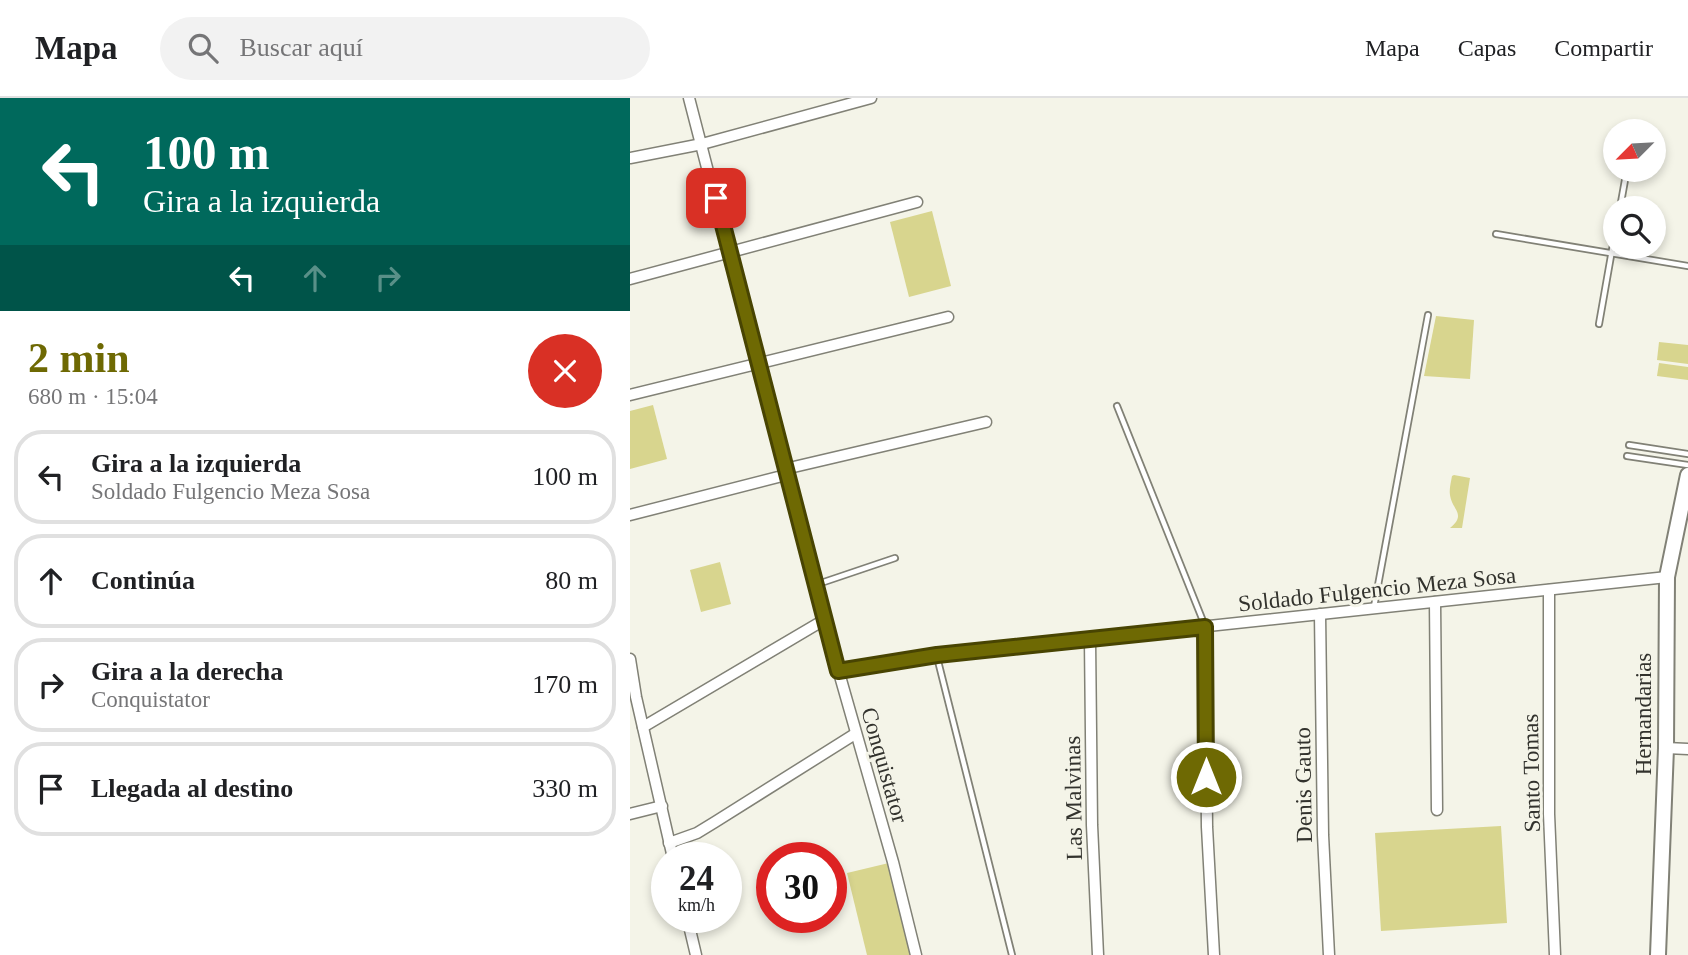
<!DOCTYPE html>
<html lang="es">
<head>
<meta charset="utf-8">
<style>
  body { margin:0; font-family:"Times New Roman",serif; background:#f2f2f2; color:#202124; height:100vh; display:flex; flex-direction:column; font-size:26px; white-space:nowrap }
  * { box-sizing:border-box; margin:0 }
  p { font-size:23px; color:#757577 }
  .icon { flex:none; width:38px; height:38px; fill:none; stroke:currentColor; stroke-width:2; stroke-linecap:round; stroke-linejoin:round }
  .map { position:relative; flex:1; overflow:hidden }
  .sheet { display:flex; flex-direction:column; background:#fff; width:630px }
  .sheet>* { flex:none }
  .hud { background:#00695c; color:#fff; overflow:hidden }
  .needle { width:46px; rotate:246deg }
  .buttons { position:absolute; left:973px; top:21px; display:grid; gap:14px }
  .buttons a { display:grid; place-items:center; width:63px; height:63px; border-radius:50%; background:#fff; box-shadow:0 4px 10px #0003; font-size:35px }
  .speed { position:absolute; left:21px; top:744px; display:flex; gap:14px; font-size:35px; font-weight:700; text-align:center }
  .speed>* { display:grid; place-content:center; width:91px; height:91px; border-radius:50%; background:#fff; box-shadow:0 4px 10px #0003; line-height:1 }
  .speed small { font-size:18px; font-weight:400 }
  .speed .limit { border:10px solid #d22; background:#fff; color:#111 }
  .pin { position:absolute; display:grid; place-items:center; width:60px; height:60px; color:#fff; margin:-30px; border-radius:14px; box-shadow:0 4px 10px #0006 }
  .me { position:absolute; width:77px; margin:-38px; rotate:0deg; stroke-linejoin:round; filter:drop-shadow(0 0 5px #0008) }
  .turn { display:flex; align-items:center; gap:24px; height:147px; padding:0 28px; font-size:32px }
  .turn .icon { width:91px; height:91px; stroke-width:2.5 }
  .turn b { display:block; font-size:49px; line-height:60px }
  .lanes { display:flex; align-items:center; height:66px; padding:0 28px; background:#0003; justify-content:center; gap:35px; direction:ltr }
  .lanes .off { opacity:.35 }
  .round { display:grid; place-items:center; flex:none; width:74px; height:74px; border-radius:37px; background:#f2f2f2 }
  .headline { display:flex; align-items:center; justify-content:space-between; height:119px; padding:0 28px }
  h1 { font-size:42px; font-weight:800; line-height:52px; color:#6e6903 }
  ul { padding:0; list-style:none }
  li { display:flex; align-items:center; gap:21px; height:94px; margin:0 14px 10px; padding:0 14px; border:4px solid #e0e0e0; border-radius:28px }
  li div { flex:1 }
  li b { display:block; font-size:26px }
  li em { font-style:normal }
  header { display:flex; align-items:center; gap:42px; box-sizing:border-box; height:98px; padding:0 35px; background:#fff; border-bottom:2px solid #e0e0e0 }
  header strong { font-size:33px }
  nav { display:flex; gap:38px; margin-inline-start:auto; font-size:24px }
  .search { width:490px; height:63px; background:#f2f2f2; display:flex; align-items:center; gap:18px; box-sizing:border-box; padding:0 24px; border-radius:38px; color:#757577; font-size:26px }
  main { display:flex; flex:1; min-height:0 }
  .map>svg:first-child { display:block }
  .green { fill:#d8d58e }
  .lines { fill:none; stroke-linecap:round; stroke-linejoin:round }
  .lane-casing { stroke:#818176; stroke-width:8 }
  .street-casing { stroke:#818176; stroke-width:13 }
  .secondary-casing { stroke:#818176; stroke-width:18 }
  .lane { stroke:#fff; stroke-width:4.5 }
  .street { stroke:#fff; stroke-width:10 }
  .secondary { stroke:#fff; stroke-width:14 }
  .route-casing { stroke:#484402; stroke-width:18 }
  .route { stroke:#6e6903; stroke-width:12 }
  .labels { text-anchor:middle; stroke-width:6; stroke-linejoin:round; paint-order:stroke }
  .street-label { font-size:23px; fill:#32322d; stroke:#f4f4e8 }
</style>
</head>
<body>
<header>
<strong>Mapa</strong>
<div class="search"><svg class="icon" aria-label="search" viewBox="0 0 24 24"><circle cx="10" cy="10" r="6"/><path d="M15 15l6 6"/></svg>Buscar aquí</div>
<nav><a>Mapa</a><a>Capas</a><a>Compartir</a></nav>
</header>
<main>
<section class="sheet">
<div class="hud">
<div class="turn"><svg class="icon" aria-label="left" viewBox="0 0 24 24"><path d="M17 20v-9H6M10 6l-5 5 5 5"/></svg><div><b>100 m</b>Gira a la izquierda</div></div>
<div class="lanes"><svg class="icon" aria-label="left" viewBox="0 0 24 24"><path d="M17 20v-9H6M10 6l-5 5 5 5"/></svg><svg class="icon off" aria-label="ahead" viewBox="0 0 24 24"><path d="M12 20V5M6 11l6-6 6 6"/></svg><svg class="icon off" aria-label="right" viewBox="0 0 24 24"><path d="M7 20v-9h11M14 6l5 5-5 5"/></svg></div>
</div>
<div class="headline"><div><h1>2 min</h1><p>680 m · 15:04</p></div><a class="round" style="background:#d93025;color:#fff"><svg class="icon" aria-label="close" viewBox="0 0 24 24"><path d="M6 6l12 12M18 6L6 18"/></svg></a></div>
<ul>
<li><svg class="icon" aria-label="left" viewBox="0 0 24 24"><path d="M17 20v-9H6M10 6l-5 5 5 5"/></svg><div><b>Gira a la izquierda</b><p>Soldado Fulgencio Meza Sosa</p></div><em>100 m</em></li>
<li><svg class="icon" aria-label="ahead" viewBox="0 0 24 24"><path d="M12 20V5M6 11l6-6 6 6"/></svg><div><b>Continúa</b></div><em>80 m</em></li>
<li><svg class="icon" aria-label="right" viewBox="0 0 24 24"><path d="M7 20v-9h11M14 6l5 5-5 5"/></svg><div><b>Gira a la derecha</b><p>Conquistator</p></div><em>170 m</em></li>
<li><svg class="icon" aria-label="arrive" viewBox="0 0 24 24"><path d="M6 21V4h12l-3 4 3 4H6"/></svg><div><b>Llegada al destino</b></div><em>330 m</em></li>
</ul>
</section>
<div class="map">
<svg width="1058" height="857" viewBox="0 0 1058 857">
  <rect width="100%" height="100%" fill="#f4f4e8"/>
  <g class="green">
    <path d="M302 113 321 188 279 199 260 124Z"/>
    <path d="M806 218 844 222 840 281 794 278Z"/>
    <path d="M1029 244 1058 247V266L1027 262Z"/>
    <path d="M1029 265 1058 269V282L1027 278Z"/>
    <path d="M23 307 37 361 0 371V313Z"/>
    <path d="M824 377 840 380 832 430H820C837 416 822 412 820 397 819 391 821 384 822 378Z"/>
    <path d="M90 464 101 506 71 514 60 472Z"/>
    <path d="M871 728 877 825 751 833 745 735Z"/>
    <path d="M263 764 286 857H237L217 775Z"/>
  </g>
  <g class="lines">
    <defs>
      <g id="lane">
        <path d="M990 110 995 82"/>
        <path d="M866 136 1058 168"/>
        <path d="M969 226 985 135"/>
        <path d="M487 308 575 528"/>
        <path d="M999 347 1058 356"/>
        <path d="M997 358 1058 367"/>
        <path d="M185 487 265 460"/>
        <path d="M744 509 798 217"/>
        <path d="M307 559 382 857"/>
      </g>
      <g id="street">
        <path d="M59 0 194 522 263 764 286 857"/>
        <path d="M0 60 72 46 241 0"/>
        <path d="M0 181 287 104"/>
        <path d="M0 297 318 219"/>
        <path d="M155 371 356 324"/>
        <path d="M0 417 156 377"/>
        <path d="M919 492V716L925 857"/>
        <path d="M805 504 807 712"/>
        <path d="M690 516 693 737 699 857"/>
        <path d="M575 529 577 729 584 857"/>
        <path d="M460 542 462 727 468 857"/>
        <path d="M0 561 6 599 43 760"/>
        <path d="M208 573 307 557 1037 479"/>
        <path d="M13 629 194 522"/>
        <path d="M1036 650 1058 651"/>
        <path d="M0 716 32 708"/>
        <path d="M39 745 67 735 85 724 225 636"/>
        <path d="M57 819 66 857"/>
      </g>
      <path id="secondary" d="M1028 857 1036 650 1037 479 1058 377"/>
    </defs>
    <use href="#lane" class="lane-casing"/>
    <use href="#street" class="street-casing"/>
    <use href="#secondary" class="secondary-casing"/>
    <use href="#lane" class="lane"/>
    <use href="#street" class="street"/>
    <use href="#secondary" class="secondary"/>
  </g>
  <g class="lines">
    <defs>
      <path id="route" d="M86 100 208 573 307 557 575 529 576 679"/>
    </defs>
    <use href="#route" class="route-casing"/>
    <use href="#route" class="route"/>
  </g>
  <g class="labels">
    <g class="street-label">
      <text transform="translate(747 491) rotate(-6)" y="8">Soldado Fulgencio Meza Sosa</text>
      <text transform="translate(1013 616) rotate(-90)" y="8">Hernandarias</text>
      <text transform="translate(255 667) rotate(74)" y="8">Conquistator</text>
      <text transform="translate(901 675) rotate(-91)" y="8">Santo Tomas</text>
      <text transform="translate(673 687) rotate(-91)" y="8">Denis Gauto</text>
      <text transform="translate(443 700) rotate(-91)" y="8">Las Malvinas</text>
    </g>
  </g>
</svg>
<div class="buttons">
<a><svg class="needle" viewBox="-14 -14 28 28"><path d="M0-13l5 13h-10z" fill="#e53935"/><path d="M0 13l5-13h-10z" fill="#757577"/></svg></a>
<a><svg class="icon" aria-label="search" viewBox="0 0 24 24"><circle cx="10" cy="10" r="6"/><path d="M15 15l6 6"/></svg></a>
</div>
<div class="speed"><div>24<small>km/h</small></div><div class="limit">30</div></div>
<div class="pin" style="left:86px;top:100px;background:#d93025"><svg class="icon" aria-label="arrive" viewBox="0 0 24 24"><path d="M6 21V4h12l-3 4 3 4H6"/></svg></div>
<svg class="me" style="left:576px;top:679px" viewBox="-20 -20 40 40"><circle r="17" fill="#6e6903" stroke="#fff" stroke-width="3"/><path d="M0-11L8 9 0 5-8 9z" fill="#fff"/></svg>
</div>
</main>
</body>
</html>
